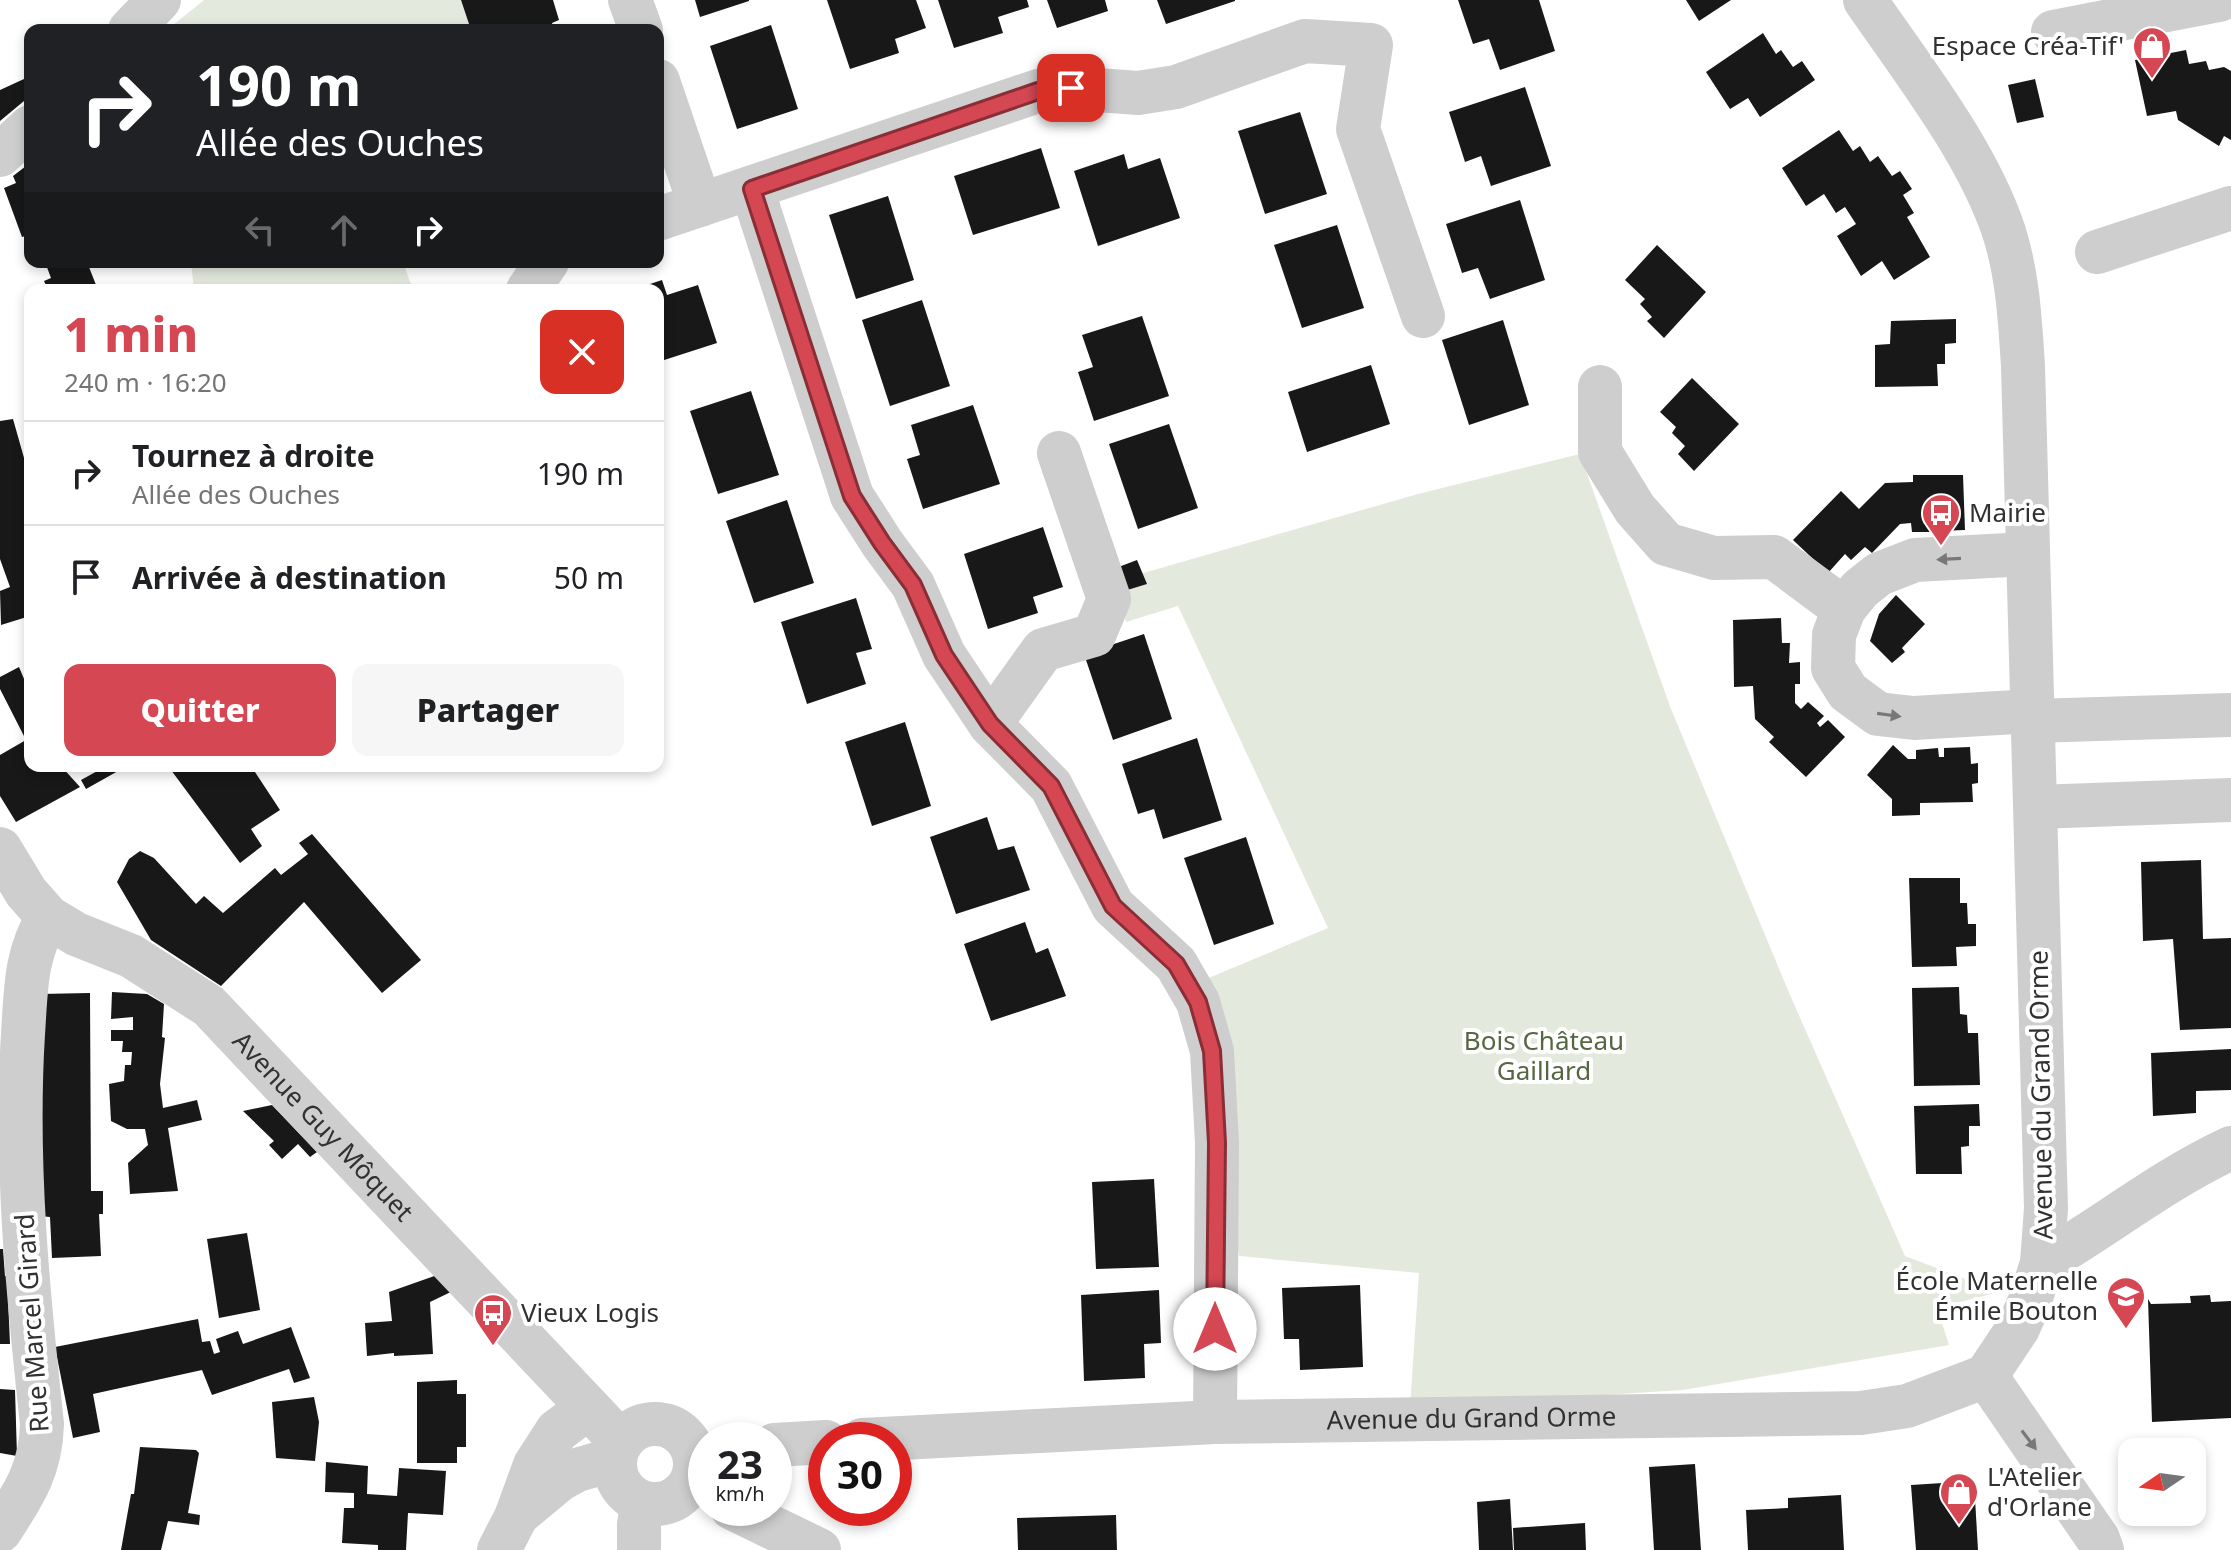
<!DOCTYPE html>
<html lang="fr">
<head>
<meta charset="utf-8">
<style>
  body { margin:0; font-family:"Noto Sans",sans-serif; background:#f6f6f6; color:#202124; height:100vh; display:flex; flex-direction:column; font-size:30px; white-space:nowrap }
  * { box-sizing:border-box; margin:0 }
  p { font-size:26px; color:#757577 }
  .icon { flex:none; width:44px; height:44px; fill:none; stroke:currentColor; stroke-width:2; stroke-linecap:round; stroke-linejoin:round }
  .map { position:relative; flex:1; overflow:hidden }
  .drawer { position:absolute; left:24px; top:284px; width:640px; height:488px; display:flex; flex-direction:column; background:#fff; border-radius:16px; box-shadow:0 4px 12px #0003 }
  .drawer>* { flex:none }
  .banner { position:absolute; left:24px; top:24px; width:640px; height:244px; border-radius:16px; box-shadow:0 4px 12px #0003; background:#202124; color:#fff; overflow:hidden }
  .needle { width:52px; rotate:257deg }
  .fabs { position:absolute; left:2118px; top:1438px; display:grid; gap:16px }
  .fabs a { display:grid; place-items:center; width:88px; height:88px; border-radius:16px; background:#fff; box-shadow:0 4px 12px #0003; font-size:40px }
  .speed { position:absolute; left:688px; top:1422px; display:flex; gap:16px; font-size:40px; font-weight:700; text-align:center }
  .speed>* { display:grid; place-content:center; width:104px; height:104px; border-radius:50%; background:#fff; box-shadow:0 4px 12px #0003; line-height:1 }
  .speed small { font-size:20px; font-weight:400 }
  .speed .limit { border:12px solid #d22; background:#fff; color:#111 }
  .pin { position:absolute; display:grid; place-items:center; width:68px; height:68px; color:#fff; margin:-34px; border-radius:16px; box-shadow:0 4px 12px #0006 }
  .me { position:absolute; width:88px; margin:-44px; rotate:0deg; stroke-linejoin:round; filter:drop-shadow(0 0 6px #0008) }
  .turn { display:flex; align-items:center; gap:28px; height:168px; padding:0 40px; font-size:36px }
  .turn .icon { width:104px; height:104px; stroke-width:2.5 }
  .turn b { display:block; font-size:56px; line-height:68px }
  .lanes { display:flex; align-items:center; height:76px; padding:0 40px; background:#0003; justify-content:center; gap:40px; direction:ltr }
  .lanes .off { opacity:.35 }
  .round { display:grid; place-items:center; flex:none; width:84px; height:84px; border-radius:16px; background:#f6f6f6 }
  .headline { display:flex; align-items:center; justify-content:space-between; height:136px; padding:0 40px }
  h1 { font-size:48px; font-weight:800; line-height:60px; color:#d44753 }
  .cta { display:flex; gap:16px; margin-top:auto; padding:16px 40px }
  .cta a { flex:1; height:92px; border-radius:16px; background:#d44753; color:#fff; font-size:32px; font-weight:800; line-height:92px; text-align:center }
  .cta a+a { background:#f6f6f6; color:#202124 }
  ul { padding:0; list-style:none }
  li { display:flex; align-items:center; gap:24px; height:104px; padding:0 40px; border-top:2px solid #e0e0e0 }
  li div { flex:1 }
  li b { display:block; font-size:30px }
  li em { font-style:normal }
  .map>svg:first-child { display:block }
  .green { fill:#e4e9de }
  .building { fill:#181818 }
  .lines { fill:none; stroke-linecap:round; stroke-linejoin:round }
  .minor { stroke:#cecece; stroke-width:44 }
  .oneway { fill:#787878 }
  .route-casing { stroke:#8a2e36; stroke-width:20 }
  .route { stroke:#d44753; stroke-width:14 }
  .labels { text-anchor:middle; stroke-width:8; stroke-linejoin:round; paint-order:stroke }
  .poi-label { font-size:26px; fill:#313131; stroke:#fff; text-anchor:start }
  .park-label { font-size:26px; fill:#546842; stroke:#fff }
  .street-label { font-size:26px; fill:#313131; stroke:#fff }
</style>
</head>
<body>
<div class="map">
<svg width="2231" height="1550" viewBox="0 0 2231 1550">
  <rect width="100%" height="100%" fill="#fff"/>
  <g class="green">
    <path d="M204 0H461L471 30H167Z"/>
    <path d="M191 262H403L413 290H194Z"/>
    <path d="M1580 454 1671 709 1790 995 1905 1256 1999 1292 1937 1308 1949 1345 1683 1390 1410 1407 1419 1273 1239 1256 1199 982 1328 928 1178 606 1126 622 1112 582 1418 494Z"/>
  </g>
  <g class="building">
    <path d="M461 0H553L559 20 552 23 554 30H471Z"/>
    <path d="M695 0H749V1L700 17Z"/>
    <path d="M827 0H916L926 28 895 39 899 53 850 69Z"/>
    <path d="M938 0H1027L1029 7 998 17 1003 33 954 48Z"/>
    <path d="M1047 0H1105L1108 11 1057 28Z"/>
    <path d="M1157 0H1235V1L1166 24Z"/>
    <path d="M1458 0H1539L1555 51 1500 70 1489 39 1473 44Z"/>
    <path d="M1686 0H1731L1699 21Z"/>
    <path d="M771 25 798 109 737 129 710 46Z"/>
    <path d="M1763 33 1776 54 1781 50 1793 67 1802 61 1815 80 1760 117 1748 98 1730 109 1706 72Z"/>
    <path d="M2186 50 2189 64 2206 61 2209 70 2224 67 2231 71V140L2224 136 2219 146 2178 120 2176 111 2147 116 2135 60Z"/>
    <path d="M24 79 30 96 0 121V90Z"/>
    <path d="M2035 79 2044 117 2017 123 2008 85Z"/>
    <path d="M1525 87 1551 166 1491 186 1481 156 1465 162 1449 112Z"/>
    <path d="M1300 112 1327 194 1265 214 1238 131Z"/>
    <path d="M1839 130 1853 151 1860 146 1870 162 1878 156 1892 176 1900 171 1912 189 1903 195 1914 213 1907 217 1930 257 1894 280 1882 261 1861 276 1837 236 1856 224 1845 207 1836 213 1824 194 1806 206 1782 168Z"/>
    <path d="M1041 148 1060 208 973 235 954 176Z"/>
    <path d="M1124 154 1128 169 1160 158 1180 218 1098 246 1074 171Z"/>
    <path d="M30 163V235L22 237 4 188 16 183 13 176Z"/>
    <path d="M888 196 914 280 856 299 829 215Z"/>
    <path d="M1520 200 1545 280 1490 299 1478 268 1462 273 1446 224Z"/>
    <path d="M1337 225 1364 308 1302 328 1274 245Z"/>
    <path d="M1657 245 1706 292 1664 338 1647 321 1652 317 1640 304 1645 299 1625 280Z"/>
    <path d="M45 262H87L98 290H48L44 281 51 278Z"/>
    <path d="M662 280 667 295 698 285 717 343 658 362V290L635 289Z"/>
    <path d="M922 300 950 386 890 406 862 320Z"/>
    <path d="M1142 316 1169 396 1094 421 1078 372 1093 367 1082 335Z"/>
    <path d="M1956 319V343L1945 344V364H1937L1938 386 1875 387V345L1890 344 1891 321Z"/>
    <path d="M1503 320 1529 405 1469 425 1442 340Z"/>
    <path d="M1371 365 1390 424 1307 452 1288 392Z"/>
    <path d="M1692 378 1739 424 1694 471 1678 454 1685 446 1672 433 1676 427 1660 412Z"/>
    <path d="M751 391 779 475 718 494 690 411Z"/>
    <path d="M973 405 1000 484 923 509 907 459 920 455 911 425Z"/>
    <path d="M13 419 30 479V616L1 625 0 591 10 587 0 559V421Z"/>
    <path d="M1169 424 1198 508 1138 529 1109 444Z"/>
    <path d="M1913 475H1963L1965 530 1939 531 1938 522 1931 523 1932 532H1912L1911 523 1900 524 1872 553 1865 547 1851 560 1845 554 1828 573 1793 540 1841 491 1859 509 1885 483 1913 482Z"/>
    <path d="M787 500 814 583 754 603 726 521Z"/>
    <path d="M1043 527 1063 587 1033 597 1038 613 988 629 964 554Z"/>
    <path d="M1137 560 1147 584 1124 591 1116 568Z"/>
    <path d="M1896 595 1925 624 1902 648 1905 652 1892 663 1870 641 1879 614Z"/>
    <path d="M856 598 872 649 856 653 866 684 807 704 781 622Z"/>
    <path d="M1781 618 1782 643H1790L1789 663 1800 662V684H1795V703L1801 709 1808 702 1824 716 1817 723 1820 727 1828 720 1845 737 1806 777 1769 742 1774 737 1755 719 1753 686 1734 687 1733 620Z"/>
    <path d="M1144 634 1172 719 1113 740 1084 654Z"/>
    <path d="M19 667 30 693V766H61L80 787 16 822 0 796V755L26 740 0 689V677Z"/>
    <path d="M905 722 931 806 872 826 845 742Z"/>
    <path d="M1197 738 1222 820 1163 839 1154 809 1138 814 1122 764Z"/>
    <path d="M1893 745 1908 759H1916V750L1938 748 1939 757H1944V748L1970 747 1971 764 1978 763V783L1972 784 1973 802 1920 803V815L1892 816V799L1867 775Z"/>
    <path d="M100 766H127L86 789 81 780 101 769Z"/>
    <path d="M168 766H251L280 810 251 829 262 846 240 863Z"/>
    <path d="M987 817 998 850 1014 846 1030 890 956 914 930 837Z"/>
    <path d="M312 834 421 960 382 993 304 902 221 986 151 940 117 882 129 859 140 851 154 858 196 904 204 896 223 913 275 868 281 875 308 854 299 843Z"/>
    <path d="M1246 837 1274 924 1214 945 1184 858Z"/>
    <path d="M2201 860 2203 939 2231 938V1028L2180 1030 2173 939 2143 941 2141 862Z"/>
    <path d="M1909 878H1960V903H1967L1968 924H1976V946L1956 947 1957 966 1912 967Z"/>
    <path d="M1025 922 1036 953 1048 948 1066 996 991 1021 964 944Z"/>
    <path d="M1959 987 1960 1014 1967 1015 1968 1033H1978L1980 1085 1914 1086 1912 988Z"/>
    <path d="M112 992 147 994 164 1004 162 1037 165 1038 160 1084 163 1108 197 1100 202 1120 168 1128 178 1191 130 1194 128 1163 148 1145 145 1129H127L111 1121 109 1084 124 1081 125 1065H131L132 1052H122L123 1041H111V1030H133V1017L111 1019Z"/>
    <path d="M90 993 91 1191H103V1214H99L101 1256 52 1258 50 1217 39 1216V994Z"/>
    <path d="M2231 1049V1090L2196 1091V1113L2153 1116 2151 1053Z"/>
    <path d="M1979 1104 1980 1126H1969V1146L1961 1147 1962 1174H1916L1914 1106Z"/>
    <path d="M272 1105 317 1152 310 1157 298 1144 282 1159 269 1145 274 1141 243 1111Z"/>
    <path d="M1154 1179 1159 1267 1096 1269 1092 1182Z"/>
    <path d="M247 1233 260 1310 219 1318 207 1239Z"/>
    <path d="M0 1249H3L5 1276H7L10 1344H0Z"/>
    <path d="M440 1274 455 1290 430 1302 433 1354 394 1356V1353L367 1356 365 1323 392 1321 389 1292Z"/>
    <path d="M1360 1285 1363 1367 1300 1370 1299 1339H1284L1282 1288Z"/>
    <path d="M1159 1290 1161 1343 1144 1344 1145 1378 1084 1381 1081 1295Z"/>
    <path d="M2210 1295 2211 1302 2231 1301V1418L2152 1422 2148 1299 2151 1304 2191 1303 2190 1296Z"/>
    <path d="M198 1319 202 1342 210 1341 214 1354 220 1352 216 1339 238 1331 243 1344 291 1327 310 1378 294 1383 289 1369 212 1395 202 1370 93 1394 100 1432 73 1438 55 1347Z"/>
    <path d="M457 1380V1394H466V1447H457V1463H417V1382Z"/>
    <path d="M0 1389 15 1390 17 1456 0 1453Z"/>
    <path d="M314 1397 319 1422 315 1461 276 1458 272 1402Z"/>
    <path d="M140 1447 196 1450 199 1453 188 1513 200 1515 199 1525 168 1521 161 1550H121L131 1494H134Z"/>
    <path d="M326 1462 368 1466 367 1494 397 1496 399 1468 446 1471 443 1515 408 1513 406 1550H378V1545L342 1543 344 1508H354V1493L325 1492Z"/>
    <path d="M1695 1464 1701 1550H1654L1649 1467Z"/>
    <path d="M1974 1481 1978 1550H1916L1911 1485Z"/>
    <path d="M1841 1495 1844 1550H1748L1746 1510 1788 1508V1498Z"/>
    <path d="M1510 1499 1513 1550H1479L1477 1502Z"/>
    <path d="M1116 1515 1117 1550H1018L1017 1518Z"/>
    <path d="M1585 1523 1586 1550H1514L1513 1528Z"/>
  </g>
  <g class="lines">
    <g class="minor">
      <path d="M630 0 641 30"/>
      <path d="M130 30 159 0"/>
      <path d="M2053 32 2219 0"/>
      <path d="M658 81 700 205"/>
      <path d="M0 155 30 127"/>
      <path d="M752 189 852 496 882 543 913 585 944 655 990 724 1051 786 1113 906 1176 964 1198 1002 1212 1051 1217 1143 1215 1422"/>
      <path d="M658 219 1038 91 1071 88 1138 93 1176 87 1305 41 1371 45 1358 129 1423 316"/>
      <path d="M2097 252 2231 208"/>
      <path d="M528 290 547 262"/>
      <path d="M1600 387V452L1635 509 1666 544 1714 558 1774 557 1844 609"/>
      <path d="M2027 554 1915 560 1879 574 1860 589 1844 609 1834 635 1833 668 1848 692 1878 714 1914 718 2033 711"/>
      <path d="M2033 721 2231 715"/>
      <path d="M990 724 1043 650 1094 635 1109 599 1059 453"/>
      <path d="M2036 807 2231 800"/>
      <path id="s1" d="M0 849 26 892 48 917 76 934 131 956 209 1006 621 1442"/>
      <path d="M2042 1263C2106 1226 2164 1179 2231 1148"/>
      <path d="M1986 1376 2098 1539 2102 1550"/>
      <circle cx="655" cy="1464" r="40"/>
      <path id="s2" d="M862 1440 1215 1422 1861 1413 1907 1406 1986 1376 2018 1328 2030 1301 2042 1263 2046 1208 2023 366C2020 321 2018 276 2004 232 1977 151 1913 70 1865 0"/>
      <path d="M774 1445 826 1442"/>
      <path d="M732 1508 819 1550"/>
      <path d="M517 1515 559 1480 577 1470 615 1459"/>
      <path d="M0 1531C24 1494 41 1469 42 1424 28 1295 15 1164 23 1034 26 990 25 955 48 917"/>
      <path d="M499 1550 516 1517 535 1465 557 1431 588 1408"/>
      <path d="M639 1550V1524L643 1503"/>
    </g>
  </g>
  <defs><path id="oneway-solid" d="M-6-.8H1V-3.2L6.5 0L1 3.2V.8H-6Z" transform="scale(2)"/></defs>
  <g class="oneway">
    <use href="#oneway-solid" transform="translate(1949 559) rotate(177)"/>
    <use href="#oneway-solid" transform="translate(1889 715) rotate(8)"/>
    <use href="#oneway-solid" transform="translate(2029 1440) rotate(53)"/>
  </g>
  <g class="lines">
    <defs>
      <path id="route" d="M1071 88 1038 91 752 189 852 496 882 543 913 585 944 655 990 724 1051 786 1113 906 1176 964 1198 1002 1212 1051 1217 1143 1215 1329"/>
    </defs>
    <use href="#route" class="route-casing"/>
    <use href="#route" class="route"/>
  </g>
  <defs>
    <symbol id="shop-pin" viewBox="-11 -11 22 30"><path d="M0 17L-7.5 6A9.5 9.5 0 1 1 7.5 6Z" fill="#d44753" stroke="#fff"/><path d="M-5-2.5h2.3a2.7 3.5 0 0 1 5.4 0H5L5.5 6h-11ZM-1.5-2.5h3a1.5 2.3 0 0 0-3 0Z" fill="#fff"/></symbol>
    <symbol id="bus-pin" viewBox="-11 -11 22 30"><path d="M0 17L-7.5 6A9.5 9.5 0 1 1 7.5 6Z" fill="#d44753" stroke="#fff"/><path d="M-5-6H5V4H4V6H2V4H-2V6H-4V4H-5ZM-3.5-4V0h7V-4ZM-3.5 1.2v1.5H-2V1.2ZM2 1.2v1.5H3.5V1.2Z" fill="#fff"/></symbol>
    <symbol id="school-pin" viewBox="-11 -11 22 30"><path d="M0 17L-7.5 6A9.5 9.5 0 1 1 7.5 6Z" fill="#d44753" stroke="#fff"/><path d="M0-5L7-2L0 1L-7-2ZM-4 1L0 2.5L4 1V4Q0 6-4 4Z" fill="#fff"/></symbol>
  </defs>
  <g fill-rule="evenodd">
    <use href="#shop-pin" x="2130" y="24" width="44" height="60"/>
    <use href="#bus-pin" x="1919" y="491" width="44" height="60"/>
    <use href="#school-pin" x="2104" y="1274" width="44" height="60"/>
    <use href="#bus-pin" x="471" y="1291" width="44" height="60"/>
    <use href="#shop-pin" x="1937" y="1470" width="44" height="60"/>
  </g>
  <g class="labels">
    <g class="poi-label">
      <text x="2124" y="55" text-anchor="end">Espace Créa-Tif'</text>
      <text x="1969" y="522">Mairie</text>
      <text x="2098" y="1290" text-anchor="end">École Maternelle<tspan x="2098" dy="30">Émile Bouton</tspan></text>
      <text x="521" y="1322">Vieux Logis</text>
      <text x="1987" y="1486">L'Atelier<tspan x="1987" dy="30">d'Orlane</tspan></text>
    </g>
    <g class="park-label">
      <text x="1544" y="1050">Bois Château<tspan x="1544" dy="30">Gaillard</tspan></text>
    </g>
    <g class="street-label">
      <text transform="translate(2041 1095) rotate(-91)" y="9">Avenue du Grand Orme</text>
      <text dy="9" stroke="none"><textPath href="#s1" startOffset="434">Avenue Guy Môquet</textPath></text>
      <text transform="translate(32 1323) rotate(-94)" y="9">Rue Marcel Girard</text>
      <text dy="9" stroke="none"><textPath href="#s2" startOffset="610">Avenue du Grand Orme</textPath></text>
    </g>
  </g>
</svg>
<div class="fabs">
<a><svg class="needle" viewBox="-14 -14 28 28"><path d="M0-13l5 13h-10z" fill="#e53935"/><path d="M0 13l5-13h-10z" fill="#757577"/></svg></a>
</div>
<div class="speed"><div>23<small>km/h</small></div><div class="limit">30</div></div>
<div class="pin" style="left:1071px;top:88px;background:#d93025"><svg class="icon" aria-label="arrive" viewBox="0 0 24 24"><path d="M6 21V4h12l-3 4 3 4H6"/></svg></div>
<svg class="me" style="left:1215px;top:1329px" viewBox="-20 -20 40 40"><circle r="19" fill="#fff"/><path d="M0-13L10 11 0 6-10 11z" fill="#d44753"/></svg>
<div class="banner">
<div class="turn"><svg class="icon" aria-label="right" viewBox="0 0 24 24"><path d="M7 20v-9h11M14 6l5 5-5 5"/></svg><div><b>190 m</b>Allée des Ouches</div></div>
<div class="lanes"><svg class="icon off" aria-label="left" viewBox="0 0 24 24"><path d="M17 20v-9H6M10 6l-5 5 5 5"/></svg><svg class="icon off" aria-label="ahead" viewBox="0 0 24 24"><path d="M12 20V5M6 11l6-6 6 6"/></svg><svg class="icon" aria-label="right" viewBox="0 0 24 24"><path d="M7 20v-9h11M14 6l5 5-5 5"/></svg></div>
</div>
<section class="drawer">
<div class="headline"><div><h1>1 min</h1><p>240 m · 16:20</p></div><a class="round" style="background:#d93025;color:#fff"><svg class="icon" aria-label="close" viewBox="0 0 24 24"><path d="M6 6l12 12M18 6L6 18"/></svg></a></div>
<ul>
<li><svg class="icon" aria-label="right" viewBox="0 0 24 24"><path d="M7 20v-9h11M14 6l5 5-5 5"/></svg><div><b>Tournez à droite</b><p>Allée des Ouches</p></div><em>190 m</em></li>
<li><svg class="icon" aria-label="arrive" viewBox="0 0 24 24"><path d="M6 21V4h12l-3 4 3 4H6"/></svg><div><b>Arrivée à destination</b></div><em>50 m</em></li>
</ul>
<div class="cta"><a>Quitter</a><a>Partager</a></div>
</section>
</div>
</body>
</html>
